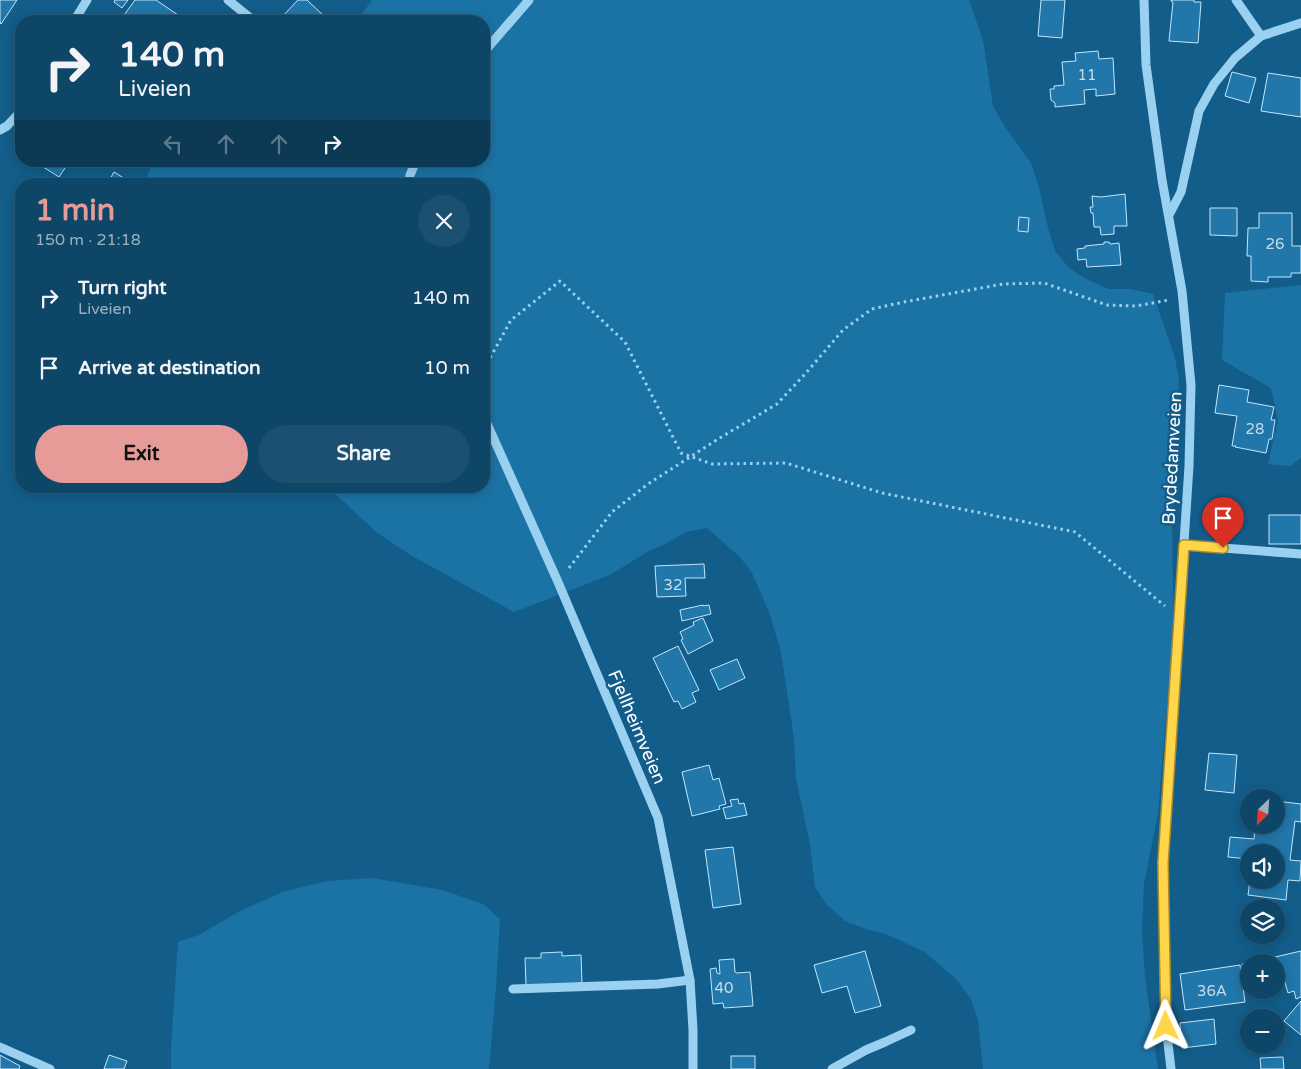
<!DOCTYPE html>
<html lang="en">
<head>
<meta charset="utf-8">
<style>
  body { margin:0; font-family:"Varela Round",sans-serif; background:#1c5071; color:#f1f3f6; height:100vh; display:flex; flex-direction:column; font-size:19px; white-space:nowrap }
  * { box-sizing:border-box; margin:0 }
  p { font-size:16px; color:#9bb1c0 }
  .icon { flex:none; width:28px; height:28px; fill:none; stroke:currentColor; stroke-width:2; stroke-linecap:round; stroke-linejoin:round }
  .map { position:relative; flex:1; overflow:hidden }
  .panel { position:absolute; left:15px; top:178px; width:475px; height:315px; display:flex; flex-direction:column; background:#0e4668; border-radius:20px; box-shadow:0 2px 12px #0003,0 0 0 1px #2e5e7c }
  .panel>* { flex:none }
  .hud { position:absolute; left:15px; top:15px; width:475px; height:152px; border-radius:20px; box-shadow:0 2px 12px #0003,0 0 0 1px #2e5e7c; background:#0e4668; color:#f1f3f6; overflow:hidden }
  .needle { width:32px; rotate:205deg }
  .buttons { position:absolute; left:1240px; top:789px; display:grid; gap:10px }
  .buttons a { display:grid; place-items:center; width:45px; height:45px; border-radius:50%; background:#0e4668; box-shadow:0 2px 12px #0003,0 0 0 1px #2e5e7c; font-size:25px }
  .pin { position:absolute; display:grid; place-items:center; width:42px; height:42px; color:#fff; margin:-51px -21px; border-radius:50% 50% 50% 0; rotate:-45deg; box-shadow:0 0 5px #0007 }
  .pin .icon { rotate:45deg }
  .me { position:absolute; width:55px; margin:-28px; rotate:359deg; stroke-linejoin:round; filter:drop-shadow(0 0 4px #0008) }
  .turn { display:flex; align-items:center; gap:18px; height:105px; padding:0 20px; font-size:22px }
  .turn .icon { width:65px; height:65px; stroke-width:2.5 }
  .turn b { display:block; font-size:35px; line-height:42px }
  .lanes { display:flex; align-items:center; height:48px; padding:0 20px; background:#0003; justify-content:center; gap:25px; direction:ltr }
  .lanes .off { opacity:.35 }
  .round { display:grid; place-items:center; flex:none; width:52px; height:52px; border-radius:26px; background:#1c5071 }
  .summary { display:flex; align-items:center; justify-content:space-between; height:85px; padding:0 20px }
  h1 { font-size:30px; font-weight:800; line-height:38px; color:#e69b98 }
  .cta { display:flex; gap:10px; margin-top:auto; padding:10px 20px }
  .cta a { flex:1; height:58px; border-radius:30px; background:#e69b98; color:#111; font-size:20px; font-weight:800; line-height:58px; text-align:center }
  .cta a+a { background:#1c5071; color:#f1f3f6 }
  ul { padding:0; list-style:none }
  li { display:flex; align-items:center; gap:15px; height:70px; padding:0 20px }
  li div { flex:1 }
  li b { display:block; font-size:19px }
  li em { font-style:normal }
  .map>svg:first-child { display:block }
  .green { fill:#1b73a5 }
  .building { fill:#2177aa; stroke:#c1e7fc }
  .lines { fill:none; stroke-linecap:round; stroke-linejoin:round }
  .path { stroke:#9bd1f0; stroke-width:3; stroke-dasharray:2.5 4; stroke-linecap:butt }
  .minor { stroke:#9bd1f0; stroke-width:9 }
  .route-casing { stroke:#a68a30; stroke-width:12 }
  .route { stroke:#ffd54a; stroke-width:9 }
  .labels { text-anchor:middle; stroke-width:5; stroke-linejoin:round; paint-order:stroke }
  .number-label { font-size:15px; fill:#c8ddea }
  .street-label { font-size:18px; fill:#fff; stroke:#135d8a }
</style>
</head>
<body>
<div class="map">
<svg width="1301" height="1069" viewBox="0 0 1301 1069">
  <rect width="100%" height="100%" fill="#135d8a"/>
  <g class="green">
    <path d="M372 0H969L983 40 993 106 1005 127 1031 163 1038 184 1048 228 1055 251 1069 268 1088 280 1109 289H1131L1153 294 1175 358 1179 380 1172 524 1174 646 1166 716 1158 813 1144 884 1142 930 1145 977 1158 1069H983L978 1020 971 999 958 981 925 952 886 934 866 929 845 921 827 905 815 887 810 844 796 779 794 738 781 652 769 612 752 573 740 557 707 528 686 532 667 543 647 552 610 575 514 612 412 556 376 532 327 486H484V184H143L154 161H484V21H357Z"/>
    <path d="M1301 285V458L1290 466 1268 464 1278 420 1271 388 1222 360 1225 293Z"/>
    <path d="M372 878 442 890 483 904 500 919 496 987 489 1069H171V1048L178 942 199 935 240 911 285 891 328 881Z"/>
  </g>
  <g class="building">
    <path d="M0 0H17L1 24 0 23Z"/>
    <path d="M115 0H128L122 8 114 2Z"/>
    <path d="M135 0H156L178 15 174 21H126L122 18Z"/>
    <path d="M298 0H307L324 16 319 21H278Z"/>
    <path d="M1041 0H1065L1062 38 1038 36Z"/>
    <path d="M1171 0H1194V2H1201L1198 43 1169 41 1173 2 1171 1Z"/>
    <path d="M1098 51 1099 59 1113 58 1115 94 1096 96V89L1084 90 1085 104 1055 107V103L1051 100 1050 89H1054V86L1064 85 1062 62 1076 61 1075 53Z"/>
    <path d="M1232 72 1256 78 1249 103 1225 96Z"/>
    <path d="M1268 73 1301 78V117L1261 111Z"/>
    <path d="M42 161H61L67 165 59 177 40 165Z"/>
    <path d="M114 172 127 180 124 184H107Z"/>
    <path d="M1125 194 1127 226H1114V234L1101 235 1100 227H1094L1093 213H1091L1090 207H1093L1092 196 1101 197Z"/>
    <path d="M1210 208H1237V236L1210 235Z"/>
    <path d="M1259 213H1292V246H1301V273H1291V277H1268V282L1251 281V256H1247L1248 228H1259Z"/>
    <path d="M1019 217 1029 218 1028 232 1018 231Z"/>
    <path d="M1104 242H1109L1110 244 1119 243 1121 265 1087 267 1086 259 1078 260 1077 249 1085 248V246L1104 244Z"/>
    <path d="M1219 385 1249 390 1247 402 1274 407 1271 420H1275L1272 439H1269L1266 453 1235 447 1236 446H1232L1237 416 1215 413Z"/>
    <rect x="1269" y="515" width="32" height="29"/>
    <path d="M704 564 705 578H685L686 596 657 597 655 566Z"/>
    <path d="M703 605V606L709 605 711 614 682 621 680 610Z"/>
    <path d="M703 618 713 641 688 654 681 640 683 639 680 632 694 625 693 622Z"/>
    <path d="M678 646 699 690 692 693 696 702 682 709 678 701 674 702 653 658Z"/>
    <path d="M737 659 745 678 719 690 710 670Z"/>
    <path d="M1209 753 1237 755 1234 793 1205 790Z"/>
    <path d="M709 765 713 780 719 778 726 804 719 806 720 809 692 816 682 772Z"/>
    <path d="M738 799 739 804 744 803 747 815 726 819 723 808 732 806 730 800Z"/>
    <path d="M1276 801 1301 804V822L1295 821 1290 860 1301 861 1300 881 1288 880 1286 900 1248 895 1250 880H1276V852H1249V859L1228 857 1230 837 1254 839 1255 825H1276Z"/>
    <path d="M733 847 741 904 713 908 705 850Z"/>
    <path d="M865 951 881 1006 855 1013 847 986 822 993 814 965Z"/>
    <path d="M1301 951V997L1296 999 1294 991 1288 993 1284 979 1281 980 1275 957Z"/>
    <path d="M562 952V956L581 955 582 983 526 986 525 958H541V953Z"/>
    <path d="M734 959 735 972 737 973 750 972 753 1006 724 1008 723 1003 713 1004 710 969 716 968 717 973 720 974 719 960Z"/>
    <path d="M1249 963V988L1245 989 1242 964Z"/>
    <path d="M1240 965 1245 1002 1185 1010 1180 974Z"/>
    <path d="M1301 1001V1035L1284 1021Z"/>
    <path d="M1214 1019 1216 1044 1182 1048 1180 1023Z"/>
    <path d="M0 1055 20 1066 19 1069H0Z"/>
    <path d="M109 1055 127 1061 124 1069H104Z"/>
    <rect x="731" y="1056" width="24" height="13"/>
    <path d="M1283 1057 1284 1069H1261L1260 1058Z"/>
  </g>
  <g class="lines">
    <g class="path">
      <path d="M484 369 511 320 560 281 625 342 681 453 712 464 786 463 882 493 1075 532 1165 606"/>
      <path d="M569 568 612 512 648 484 718 439 777 404 806 373 843 330 872 309 904 302 1003 284 1044 283 1107 305 1136 306 1169 300"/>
    </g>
    <g class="minor">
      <path d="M228 0 254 21"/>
      <path d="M1144 0 1146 65 1162 180 1182 291 1191 385 1189 466 1163 863 1166 1026 1171 1069"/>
      <path d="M1236 0 1261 36"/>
      <path d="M74 21 87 0"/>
      <path d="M484 52 529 0"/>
      <path d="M0 130 7 126 21 111"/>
      <path d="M409 184 410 175 416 161"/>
      <path d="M1169 215 1181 192 1199 111 1214 84 1235 58 1261 36 1301 23"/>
      <path d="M484 417 558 582 658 818 690 980 693 1030V1069"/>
      <path d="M1184 545 1301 554"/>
      <path d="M513 989 658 984 690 980"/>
      <path d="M0 1047 50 1069"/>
      <path d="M832 1069 866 1050 885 1042 911 1030"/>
    </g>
  </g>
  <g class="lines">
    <defs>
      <path id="route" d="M1166 1026 1163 863 1184 545 1223 548"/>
    </defs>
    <use href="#route" class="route-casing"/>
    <use href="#route" class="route"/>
  </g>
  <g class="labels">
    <g class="number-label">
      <text x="1087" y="80">11</text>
      <text x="1275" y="249">26</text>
      <text x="1255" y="434">28</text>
      <text x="673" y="590">32</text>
      <text x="724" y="993">40</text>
      <text x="1212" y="996">36A</text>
    </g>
    <g class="street-label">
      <text transform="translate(1172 458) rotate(-87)" y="6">Brydedamveien</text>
      <text transform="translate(637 727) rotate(67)" y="6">Fjellheimveien</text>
    </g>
  </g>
</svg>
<div class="buttons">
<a><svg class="needle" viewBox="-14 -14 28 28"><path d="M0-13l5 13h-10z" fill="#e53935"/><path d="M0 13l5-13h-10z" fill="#9bb1c0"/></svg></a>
<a><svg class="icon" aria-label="sound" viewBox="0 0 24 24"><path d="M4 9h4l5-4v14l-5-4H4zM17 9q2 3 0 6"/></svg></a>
<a><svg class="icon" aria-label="layers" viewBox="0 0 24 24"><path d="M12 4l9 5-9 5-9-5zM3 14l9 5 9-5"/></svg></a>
<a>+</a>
<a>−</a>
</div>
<div class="pin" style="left:1223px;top:548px;background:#d93025"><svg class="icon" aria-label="arrive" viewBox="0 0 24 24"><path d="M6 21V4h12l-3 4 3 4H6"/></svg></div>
<svg class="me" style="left:1166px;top:1026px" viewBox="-20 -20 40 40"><path d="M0-17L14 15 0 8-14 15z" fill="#ffd54a" stroke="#fff" stroke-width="4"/></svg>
<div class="hud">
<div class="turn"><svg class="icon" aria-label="right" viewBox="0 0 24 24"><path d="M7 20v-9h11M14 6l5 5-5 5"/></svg><div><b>140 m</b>Liveien</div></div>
<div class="lanes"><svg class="icon off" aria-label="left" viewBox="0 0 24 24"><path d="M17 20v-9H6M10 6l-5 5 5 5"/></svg><svg class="icon off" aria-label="ahead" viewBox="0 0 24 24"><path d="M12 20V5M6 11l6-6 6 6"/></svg><svg class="icon off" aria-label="ahead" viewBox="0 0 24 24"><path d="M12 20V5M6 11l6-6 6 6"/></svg><svg class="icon" aria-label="right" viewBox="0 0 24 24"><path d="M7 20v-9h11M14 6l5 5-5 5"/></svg></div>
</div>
<section class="panel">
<div class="summary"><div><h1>1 min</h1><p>150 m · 21:18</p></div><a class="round"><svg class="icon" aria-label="close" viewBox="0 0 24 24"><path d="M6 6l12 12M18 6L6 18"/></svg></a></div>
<ul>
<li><svg class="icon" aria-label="right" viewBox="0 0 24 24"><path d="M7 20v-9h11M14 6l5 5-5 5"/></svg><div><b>Turn right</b><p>Liveien</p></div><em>140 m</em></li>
<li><svg class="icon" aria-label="arrive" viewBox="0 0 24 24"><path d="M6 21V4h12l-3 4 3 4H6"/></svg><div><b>Arrive at destination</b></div><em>10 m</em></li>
</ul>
<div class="cta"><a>Exit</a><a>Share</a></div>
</section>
</div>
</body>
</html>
